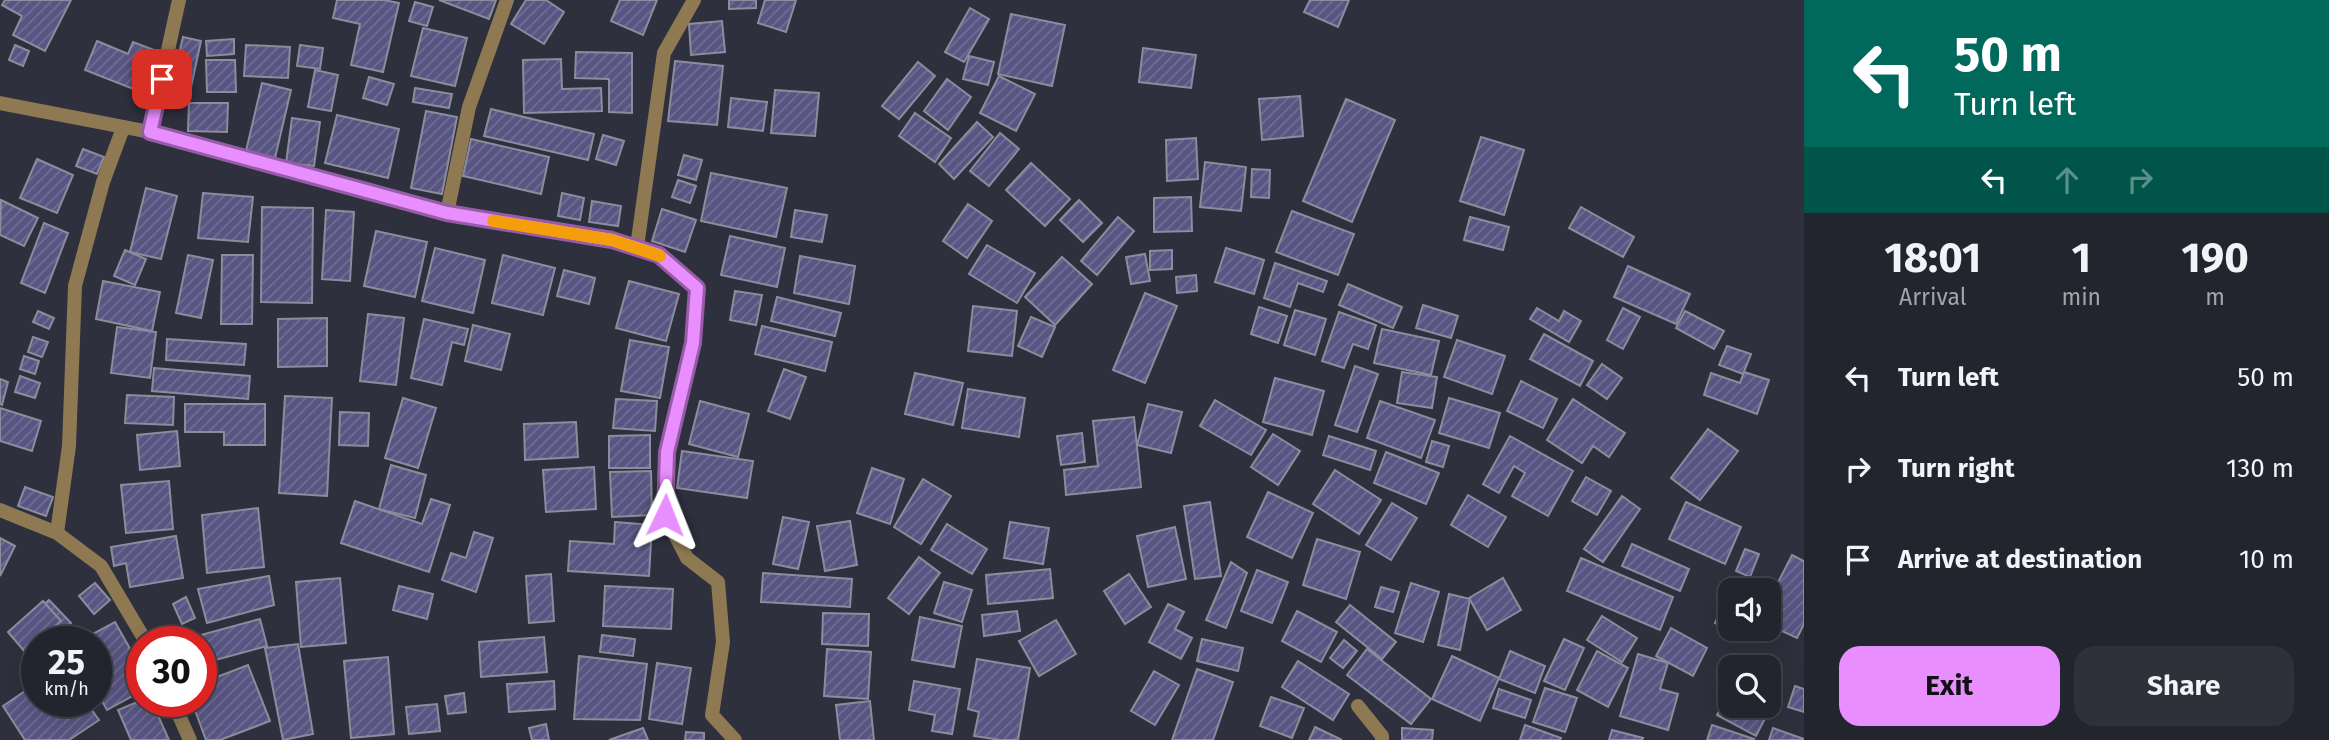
<!DOCTYPE html>
<html lang="en">
<head>
<meta charset="utf-8">
<style>
  body { margin:0; font-family:"Fira Sans",sans-serif; background:#2e303a; color:#f1f3f6; height:100vh; display:flex; flex-direction:column; font-size:26px; white-space:nowrap }
  * { box-sizing:border-box; margin:0 }
  p { font-size:23px; color:#a2a4aa }
  .icon { flex:none; width:38px; height:38px; fill:none; stroke:currentColor; stroke-width:2; stroke-linecap:round; stroke-linejoin:round }
  .map { position:relative; flex:1; overflow:hidden }
  .drawer { display:flex; flex-direction:column; background:#22242e; width:525px }
  .drawer>* { flex:none }
  .guide { background:#00695c; color:#fff; overflow:hidden }
  .fabs { position:absolute; left:1718px; top:578px; display:grid; gap:14px }
  .fabs a { display:grid; place-items:center; width:63px; height:63px; border-radius:14px; background:#22242e; box-shadow:0 7px 28px #0002,0 0 0 2px #3f414a; font-size:35px }
  .speed { position:absolute; left:21px; top:626px; display:flex; gap:14px; font-size:35px; font-weight:700; text-align:center }
  .speed>* { display:grid; place-content:center; width:91px; height:91px; border-radius:50%; background:#22242e; box-shadow:0 7px 28px #0002,0 0 0 2px #3f414a; line-height:1 }
  .speed small { font-size:18px; font-weight:400 }
  .speed .limit { border:10px solid #d22; background:#fff; color:#111 }
  .pin { position:absolute; display:grid; place-items:center; width:60px; height:60px; color:#fff; margin:-30px; border-radius:14px; box-shadow:0 4px 10px #0006 }
  .me { position:absolute; width:77px; margin:-38px; rotate:2deg; stroke-linejoin:round; filter:drop-shadow(0 0 5px #0008) }
  .turn { display:flex; align-items:center; gap:24px; height:147px; padding:0 35px; font-size:32px }
  .turn .icon { width:91px; height:91px; stroke-width:2.5 }
  .turn b { display:block; font-size:49px; line-height:60px }
  .lanes { display:flex; align-items:center; height:66px; padding:0 35px; background:#0003; justify-content:center; gap:35px; direction:ltr }
  .lanes .off { opacity:.35 }
  .eta { display:flex; justify-content:space-evenly; align-items:center; height:119px; text-align:center }
  .eta b { font-size:42px; font-weight:700; line-height:49px }
  .cta { display:flex; gap:14px; margin-top:auto; padding:14px 35px }
  .cta a { flex:1; height:80px; border-radius:21px; background:#e88eff; color:#111; font-size:28px; font-weight:700; line-height:80px; text-align:center }
  .cta a+a { background:#2e303a; color:#f1f3f6 }
  ul { padding:0; list-style:none }
  li { display:flex; align-items:center; gap:21px; height:91px; padding:0 35px }
  li div { flex:1 }
  li b { display:block; font-size:26px }
  li em { font-style:normal }
  main { display:flex; flex:1; min-height:0 }
  .map>svg:first-child { display:block }
  .building { fill:url(#building-hatch); stroke:#8d8c9c; stroke-width:2 }
  .lines { fill:none; stroke-linecap:round; stroke-linejoin:round }
  .street { stroke:#8e7952; stroke-width:14 }
  .route-casing { stroke:#975ca6; stroke-width:18 }
  .route { stroke:#e88eff; stroke-width:12 }
  .slow { stroke:#f59e0b; stroke-width:12 }
</style>
</head>
<body>
<main>
<div class="map">
<svg width="1804" height="740" viewBox="0 0 1804 740">
  <defs>
    <pattern id="building-hatch" width="6" height="6" patternUnits="userSpaceOnUse" patternTransform="scale(1.75)"><rect width="6" height="6" fill="#595583"/><path d="M-1 1l2-2M0 6l6-6M5 7l2-2" fill="none" stroke="#716d95"/></pattern>
  </defs>
  <rect width="100%" height="100%" fill="#2e303d"/>
  <g class="building">
    <path d="M5 0H71L45 51 13 35 22 16 2 5Z"/>
    <path d="M337 0H384L399 3 383 72 351 65 360 24 333 18Z"/>
    <path d="M439 0H496L489 19Z"/>
    <path d="M526 0H546L564 12 544 44 511 24Z"/>
    <path d="M620 0H657L643 35 611 21Z"/>
    <path d="M729 0H756V8L729 9Z"/>
    <path d="M765 0H796L786 32 758 23Z"/>
    <path d="M1310 0H1349L1338 27 1304 12Z"/>
    <path d="M415 2 433 7 427 26 409 21Z"/>
    <path d="M970 8 989 19 964 62 945 52Z"/>
    <path d="M1011 14 1065 25 1052 86 998 74Z"/>
    <path d="M722 21 725 52 691 55 689 24Z"/>
    <path d="M423 28 467 38 455 86 411 76Z"/>
    <path d="M183 37 201 41 188 101 169 97Z"/>
    <path d="M234 39V54L207 56 206 41Z"/>
    <path d="M97 41 128 54 133 42 157 51 141 92 85 70Z"/>
    <path d="M15 45 29 51 23 66 9 60Z"/>
    <path d="M246 45 290 47 288 78 244 76Z"/>
    <path d="M300 45 323 48 320 69 297 66Z"/>
    <path d="M1143 48 1196 55 1191 88 1139 82Z"/>
    <path d="M576 52 632 53V113L609 112V79L575 78Z"/>
    <path d="M969 56 994 62 988 85 963 79Z"/>
    <path d="M561 59 562 89 601 88 602 111 524 113 523 60Z"/>
    <path d="M206 60H235L236 92H207Z"/>
    <path d="M675 61 723 66 717 125 668 121Z"/>
    <path d="M918 62 935 76 899 119 882 106Z"/>
    <path d="M315 70 338 75 331 111 308 107Z"/>
    <path d="M999 76 1035 94 1016 131 980 113Z"/>
    <path d="M369 77 394 84 387 105 363 98Z"/>
    <path d="M947 79 971 97 948 130 924 111Z"/>
    <path d="M262 83 291 90 275 158 246 151Z"/>
    <path d="M415 88 452 94 449 108 413 102Z"/>
    <path d="M775 90 819 93 815 136 771 133Z"/>
    <path d="M1300 96 1303 136 1262 140 1259 99Z"/>
    <path d="M731 98 767 102 763 131 728 127Z"/>
    <path d="M1346 99 1395 120 1352 222 1303 201Z"/>
    <path d="M189 103H228L227 132 188 131Z"/>
    <path d="M491 109 594 134 588 160 484 136Z"/>
    <path d="M426 111 457 117 442 194 411 188Z"/>
    <path d="M915 113 951 138 935 162 899 136Z"/>
    <path d="M337 115 399 129 388 178 325 163Z"/>
    <path d="M292 118 320 122 314 166 286 163Z"/>
    <path d="M977 122 993 137 954 179 939 164Z"/>
    <path d="M1000 133 1019 149 989 186 970 171Z"/>
    <path d="M603 135 624 141 616 165 596 159Z"/>
    <path d="M1481 137 1524 150 1504 215 1460 201Z"/>
    <path d="M1196 138 1198 179 1167 181 1166 140Z"/>
    <path d="M471 139 549 157 541 194 463 176Z"/>
    <path d="M83 149 104 157 97 174 76 166Z"/>
    <path d="M684 155 702 160 696 180 678 175Z"/>
    <path d="M37 159 73 175 57 213 20 198Z"/>
    <path d="M1205 162 1246 167 1241 211 1200 207Z"/>
    <path d="M1031 163 1070 199 1045 226 1006 190Z"/>
    <path d="M1252 169 1270 170 1269 198 1251 197Z"/>
    <path d="M711 173 787 188 776 237 701 221Z"/>
    <path d="M678 180 696 186 690 203 672 197Z"/>
    <path d="M146 188 177 196 161 259 130 252Z"/>
    <path d="M203 193 253 197 248 242 198 238Z"/>
    <path d="M562 193 584 198 580 220 558 216Z"/>
    <path d="M1191 197 1192 231 1154 232V198Z"/>
    <path d="M1 200 38 218 24 246 0 235Z"/>
    <path d="M1079 200 1102 223 1083 242 1060 220Z"/>
    <path d="M592 201 621 206 618 226 589 222Z"/>
    <path d="M968 204 992 221 967 258 943 241Z"/>
    <path d="M262 207 313 208 312 303 261 302Z"/>
    <path d="M1581 207 1634 237 1623 257 1569 228Z"/>
    <path d="M662 209 696 220 685 252 652 241Z"/>
    <path d="M326 210 354 212 350 281 322 279Z"/>
    <path d="M795 210 827 215 822 242 791 237Z"/>
    <path d="M1292 211 1354 234 1338 275 1276 252Z"/>
    <path d="M1118 217 1134 231 1097 275 1081 261Z"/>
    <path d="M1470 217 1509 227 1503 250 1464 240Z"/>
    <path d="M44 223 68 233 45 293 21 283Z"/>
    <path d="M376 231 427 242 415 297 364 286Z"/>
    <path d="M730 236 785 248 777 287 721 275Z"/>
    <path d="M987 245 1035 273 1017 303 969 274Z"/>
    <path d="M435 248 485 260 473 313 422 301Z"/>
    <path d="M1226 248 1264 260 1254 294 1215 282Z"/>
    <path d="M125 250 146 259 135 285 114 276Z"/>
    <path d="M1172 250V269L1150 270V251Z"/>
    <path d="M1145 254 1150 281 1131 284 1126 257Z"/>
    <path d="M188 255 213 260 201 318 176 313Z"/>
    <path d="M222 255H253L252 324H221Z"/>
    <path d="M503 255 555 268 543 315 492 303Z"/>
    <path d="M800 256 855 266 849 304 794 293Z"/>
    <path d="M1062 257 1092 284 1055 325 1025 297Z"/>
    <path d="M1275 263 1327 281 1323 292 1298 283 1290 307 1264 298Z"/>
    <path d="M1628 266 1690 294 1676 324 1614 297Z"/>
    <path d="M564 270 595 278 589 304 557 296Z"/>
    <path d="M1196 275 1197 291 1177 293 1176 277Z"/>
    <path d="M103 281 160 292 152 331 96 319Z"/>
    <path d="M629 281 679 294 666 341 616 328Z"/>
    <path d="M1348 284 1402 307 1393 328 1339 305Z"/>
    <path d="M735 291 762 295 756 325 730 320Z"/>
    <path d="M1145 293 1177 306 1145 383 1113 370Z"/>
    <path d="M777 297 841 313 835 336 771 321Z"/>
    <path d="M1423 305 1458 316 1451 338 1416 328Z"/>
    <path d="M973 306 1017 311 1012 356 968 351Z"/>
    <path d="M1259 307 1287 316 1278 343 1251 334Z"/>
    <path d="M1537 308 1559 321 1564 311 1581 321 1569 342 1530 319Z"/>
    <path d="M1623 308 1640 317 1623 349 1607 340Z"/>
    <path d="M1295 310 1326 319 1315 355 1284 345Z"/>
    <path d="M38 311 54 318 49 329 33 322Z"/>
    <path d="M1685 311 1724 331 1714 349 1676 328Z"/>
    <path d="M1339 312 1376 325 1368 349 1353 344 1344 368 1322 361Z"/>
    <path d="M368 314 404 318 396 385 360 381Z"/>
    <path d="M1031 317 1055 327 1042 357 1018 346Z"/>
    <path d="M327 318V366L278 367V319Z"/>
    <path d="M424 319 468 329 464 345 452 342 442 385 411 378Z"/>
    <path d="M473 325 510 334 501 370 465 361Z"/>
    <path d="M762 326 832 342 825 371 755 354Z"/>
    <path d="M117 327 156 332 150 378 111 373Z"/>
    <path d="M1382 329 1439 341 1431 375 1374 363Z"/>
    <path d="M1544 334 1593 361 1580 386 1530 359Z"/>
    <path d="M33 337 48 342 42 357 28 352Z"/>
    <path d="M167 339 246 344 244 365 166 360Z"/>
    <path d="M630 340 669 347 660 398 621 391Z"/>
    <path d="M1457 340 1505 356 1492 394 1444 377Z"/>
    <path d="M1727 346 1751 354 1743 374 1719 365Z"/>
    <path d="M24 356 39 361 35 374 20 369Z"/>
    <path d="M1602 364 1622 378 1607 399 1587 385Z"/>
    <path d="M1355 366 1378 374 1357 432 1335 425Z"/>
    <path d="M154 368 250 376 248 399 152 391Z"/>
    <path d="M784 369 806 377 790 419 768 411Z"/>
    <path d="M1402 372 1437 377 1432 408 1397 403Z"/>
    <path d="M1744 372 1769 380 1757 414 1704 395 1711 373 1740 383Z"/>
    <path d="M915 373 963 383 953 425 905 414Z"/>
    <path d="M20 376 40 383 35 398 15 392Z"/>
    <path d="M1275 378 1324 391 1312 435 1263 422Z"/>
    <path d="M0 379 8 382 2 405 0 404Z"/>
    <path d="M1521 381 1557 399 1543 428 1507 411Z"/>
    <path d="M968 389 1025 398 1019 437 962 428Z"/>
    <path d="M127 395 174 397 173 425 125 423Z"/>
    <path d="M285 396 332 398 327 496 279 493Z"/>
    <path d="M403 398 436 408 418 468 385 458Z"/>
    <path d="M1449 398 1500 413 1489 448 1439 433Z"/>
    <path d="M616 399 657 401 655 431 613 428Z"/>
    <path d="M1573 399 1625 433 1609 457 1593 446 1582 463 1547 440Z"/>
    <path d="M1215 400 1266 430 1251 455 1200 426Z"/>
    <path d="M700 401 749 414 738 457 689 444Z"/>
    <path d="M1380 401 1435 420 1421 458 1367 438Z"/>
    <path d="M185 404H265V445H224V432H185Z"/>
    <path d="M1148 404 1182 412 1171 453 1137 445Z"/>
    <path d="M0 408 41 421 32 451 0 441Z"/>
    <path d="M340 412 369 413 368 446 339 445Z"/>
    <path d="M1134 417 1141 487 1066 495 1064 470 1098 466 1093 421Z"/>
    <path d="M576 422 578 457 525 460 524 424Z"/>
    <path d="M1708 429 1738 451 1700 500 1671 478Z"/>
    <path d="M177 431 180 466 140 470 137 435Z"/>
    <path d="M1082 433 1085 462 1061 465 1057 436Z"/>
    <path d="M1273 434 1300 451 1278 485 1251 467Z"/>
    <path d="M650 435V468H609V436Z"/>
    <path d="M1329 436 1376 451 1370 470 1323 455Z"/>
    <path d="M1510 436 1573 471 1548 516 1512 496 1525 473 1514 466 1499 493 1483 484Z"/>
    <path d="M1432 441 1449 446 1443 467 1426 462Z"/>
    <path d="M682 451 753 461 747 498 677 488Z"/>
    <path d="M1386 452 1439 473 1426 504 1374 483Z"/>
    <path d="M391 465 426 475 415 518 379 509Z"/>
    <path d="M594 467 596 509 546 512 543 470Z"/>
    <path d="M872 468 904 479 890 524 857 513Z"/>
    <path d="M1335 470 1381 500 1359 534 1313 504Z"/>
    <path d="M651 471 652 515 612 517 610 472Z"/>
    <path d="M1586 477 1611 491 1597 515 1572 501Z"/>
    <path d="M923 479 951 496 921 544 894 527Z"/>
    <path d="M169 481 173 529 126 533 121 485Z"/>
    <path d="M25 487 53 497 46 516 18 506Z"/>
    <path d="M1268 492 1313 513 1292 558 1247 537Z"/>
    <path d="M1468 495 1506 517 1488 547 1451 525Z"/>
    <path d="M1622 496 1640 509 1603 562 1584 549Z"/>
    <path d="M431 499 450 505 429 572 341 543 355 501 422 524Z"/>
    <path d="M1210 502 1221 576 1195 579 1184 506Z"/>
    <path d="M1686 502 1741 527 1725 564 1669 539Z"/>
    <path d="M1392 503 1417 518 1391 560 1366 545Z"/>
    <path d="M258 508 264 567 207 573 202 515Z"/>
    <path d="M783 517 809 522 798 569 773 564Z"/>
    <path d="M850 521 857 565 825 571 817 526Z"/>
    <path d="M615 522 652 525 649 576 568 571 570 541 614 544Z"/>
    <path d="M1010 522 1049 528 1043 564 1004 558Z"/>
    <path d="M947 524 987 549 972 574 931 550Z"/>
    <path d="M1175 527 1186 579 1148 587 1137 536Z"/>
    <path d="M474 532 493 538 476 592 442 580 451 553 466 558Z"/>
    <path d="M176 536 183 578 130 587 126 563 114 566 111 547Z"/>
    <path d="M0 538 15 546 0 576Z"/>
    <path d="M1317 539 1360 552 1346 599 1303 585Z"/>
    <path d="M1632 544 1689 569 1680 591 1622 566Z"/>
    <path d="M1745 549 1759 554 1750 577 1736 571Z"/>
    <path d="M1792 555 1804 561V624L1797 638 1769 625V600Z"/>
    <path d="M919 557 940 573 909 614 888 598Z"/>
    <path d="M1581 558 1673 597 1660 630 1567 591Z"/>
    <path d="M1231 562 1247 573 1226 628 1206 620Z"/>
    <path d="M1050 569 1053 598 988 604 986 575Z"/>
    <path d="M1257 570 1288 582 1272 623 1241 611Z"/>
    <path d="M763 573 852 579 850 607 761 602Z"/>
    <path d="M551 574 554 621 529 623 526 576Z"/>
    <path d="M1129 574 1151 607 1125 624 1104 591Z"/>
    <path d="M269 576 274 605 207 623 198 589Z"/>
    <path d="M340 578 346 643 301 647 296 582Z"/>
    <path d="M1503 578 1521 610 1487 630 1469 598Z"/>
    <path d="M1733 578 1746 583 1744 590H1731V597L1726 595Z"/>
    <path d="M944 582 972 590 962 622 934 613Z"/>
    <path d="M95 583 110 600 94 614 79 596Z"/>
    <path d="M1411 583 1439 592 1423 642 1395 633Z"/>
    <path d="M399 586 433 594 427 619 393 610Z"/>
    <path d="M605 586 673 589 671 629 603 626Z"/>
    <path d="M1381 587 1399 592 1393 612 1375 607Z"/>
    <path d="M1449 594 1470 599 1460 650 1438 645Z"/>
    <path d="M186 597 195 618 182 624 173 604Z"/>
    <path d="M49 600 71 623 50 642H37V655L33 659 11 635Z"/>
    <path d="M43 601 61 621 25 652 8 632Z"/>
    <path d="M1168 604 1184 612 1175 629 1192 638 1181 659 1149 642Z"/>
    <path d="M1350 605 1396 642 1382 659 1336 622Z"/>
    <path d="M1722 608 1731 612V624L1728 630 1715 623Z"/>
    <path d="M1017 611 1020 631 984 636 982 615Z"/>
    <path d="M1297 611 1337 632 1321 662 1282 641Z"/>
    <path d="M823 613 869 614 868 646 822 644Z"/>
    <path d="M1602 616 1637 638 1622 662 1587 640Z"/>
    <path d="M920 617 962 626 954 667 912 660Z"/>
    <path d="M260 619 267 646 201 664V642H191L190 638Z"/>
    <path d="M1056 620 1076 654 1039 676 1019 641Z"/>
    <path d="M115 622 142 670V691L107 710 96 690V642H78Z"/>
    <path d="M1671 628 1707 648 1693 676 1656 656Z"/>
    <path d="M602 635 635 639 633 656 600 652Z"/>
    <path d="M544 637 547 672 481 677 479 642Z"/>
    <path d="M1202 639 1243 648 1238 671 1197 661Z"/>
    <path d="M1564 639 1584 648 1565 690 1544 681Z"/>
    <path d="M1344 640 1357 651 1343 668 1330 658Z"/>
    <path d="M298 644 313 734 283 740 265 648Z"/>
    <path d="M827 649 871 652 868 699 824 696Z"/>
    <path d="M1367 649 1431 699 1411 724 1347 675Z"/>
    <path d="M1510 651 1545 666 1535 693 1499 679Z"/>
    <path d="M1597 651 1628 668 1608 707 1577 690Z"/>
    <path d="M1638 654 1668 663 1660 689 1678 694 1668 730 1620 716Z"/>
    <path d="M579 656 647 664 640 720 574 719Z"/>
    <path d="M1452 656 1499 678 1480 721 1432 699Z"/>
    <path d="M388 657 394 734 351 738 344 661Z"/>
    <path d="M977 659 1030 668 1018 740H1001L974 736 979 712 968 709Z"/>
    <path d="M1298 661 1349 694 1333 720 1282 687Z"/>
    <path d="M657 663 691 668 682 724 649 719Z"/>
    <path d="M248 665 270 721 220 740H206L192 702H201V683Z"/>
    <path d="M1197 669 1233 682 1213 740H1172Z"/>
    <path d="M1154 671 1179 685 1155 725 1131 711Z"/>
    <path d="M554 681 555 709 509 712 507 684Z"/>
    <path d="M914 681 960 689 952 734 932 731 935 715 909 710Z"/>
    <path d="M37 683V702H86L99 720 69 740H25L3 706Z"/>
    <path d="M1795 686 1804 689V712L1788 707Z"/>
    <path d="M1545 688 1577 698 1565 732 1533 722Z"/>
    <path d="M1499 689 1531 700 1525 718 1493 708Z"/>
    <path d="M1731 689V705H1769V689L1778 693 1756 736 1717 715Z"/>
    <path d="M464 693 466 712 448 714 445 696Z"/>
    <path d="M1271 697 1304 708 1292 738 1260 726Z"/>
    <path d="M142 700V702H152L169 740H131L118 710Z"/>
    <path d="M870 701 874 740H840L836 705Z"/>
    <path d="M437 704 440 731 409 734 406 707Z"/>
    <path d="M546 724 549 740H532L529 728Z"/>
    <path d="M1525 725 1561 738 1560 740H1520Z"/>
    <path d="M1712 725 1754 739 1753 740H1707Z"/>
    <path d="M1315 727 1342 740H1309Z"/>
    <path d="M643 728 648 740H609Z"/>
    <path d="M1402 728 1433 730 1432 740H1402Z"/>
    <path d="M1773 728 1804 739V740H1769Z"/>
    <path d="M1612 730 1643 738 1642 740H1609Z"/>
    <path d="M686 732 704 733V740H685Z"/>
  </g>
  <g class="lines">
    <g class="street">
      <path d="M0 103 150 132 447 213 612 240 659 255 697 288 693 343 667 452 665 515 687 558 718 582 723 642 712 715 735 740"/>
      <path d="M150 132 179 0"/>
      <path d="M447 213 469 107 507 0"/>
      <path d="M637 247 664 53 694 0"/>
      <path d="M0 510 57 533 101 566 146 642"/>
      <path d="M57 533 69 446 75 286 103 182 123 128"/>
      <path d="M173 702 190 740"/>
      <path d="M1358 706 1382 736V740"/>
    </g>
  </g>
  <g class="lines">
    <defs>
      <path id="route" d="M162 79 150 132 447 213 612 240 659 255 697 288 693 343 667 452 665 515"/>
    </defs>
    <use href="#route" class="route-casing"/>
    <use href="#route" class="route"/>
    <path class="slow" d="M493 221 612 240 660 256"/>
  </g>
</svg>
<div class="fabs">
<a><svg class="icon" aria-label="sound" viewBox="0 0 24 24"><path d="M4 9h4l5-4v14l-5-4H4zM17 9q2 3 0 6"/></svg></a>
<a><svg class="icon" aria-label="search" viewBox="0 0 24 24"><circle cx="10" cy="10" r="6"/><path d="M15 15l6 6"/></svg></a>
</div>
<div class="speed"><div>25<small>km/h</small></div><div class="limit">30</div></div>
<div class="pin" style="left:162px;top:79px;background:#d93025"><svg class="icon" aria-label="arrive" viewBox="0 0 24 24"><path d="M6 21V4h12l-3 4 3 4H6"/></svg></div>
<svg class="me" style="left:665px;top:515px" viewBox="-20 -20 40 40"><path d="M0-17L14 15 0 8-14 15z" fill="#e88eff" stroke="#fff" stroke-width="4"/></svg>
</div>
<section class="drawer">
<div class="guide">
<div class="turn"><svg class="icon" aria-label="left" viewBox="0 0 24 24"><path d="M17 20v-9H6M10 6l-5 5 5 5"/></svg><div><b>50 m</b>Turn left</div></div>
<div class="lanes"><svg class="icon" aria-label="left" viewBox="0 0 24 24"><path d="M17 20v-9H6M10 6l-5 5 5 5"/></svg><svg class="icon off" aria-label="ahead" viewBox="0 0 24 24"><path d="M12 20V5M6 11l6-6 6 6"/></svg><svg class="icon off" aria-label="right" viewBox="0 0 24 24"><path d="M7 20v-9h11M14 6l5 5-5 5"/></svg></div>
</div>
<div class="eta">
<div><b>18:01</b><p>Arrival</p></div>
<div><b>1</b><p>min</p></div>
<div><b>190</b><p>m</p></div>
</div>
<ul>
<li><svg class="icon" aria-label="left" viewBox="0 0 24 24"><path d="M17 20v-9H6M10 6l-5 5 5 5"/></svg><div><b>Turn left</b></div><em>50 m</em></li>
<li><svg class="icon" aria-label="right" viewBox="0 0 24 24"><path d="M7 20v-9h11M14 6l5 5-5 5"/></svg><div><b>Turn right</b></div><em>130 m</em></li>
<li><svg class="icon" aria-label="arrive" viewBox="0 0 24 24"><path d="M6 21V4h12l-3 4 3 4H6"/></svg><div><b>Arrive at destination</b></div><em>10 m</em></li>
</ul>
<div class="cta"><a>Exit</a><a>Share</a></div>
</section>
</main>
</body>
</html>
